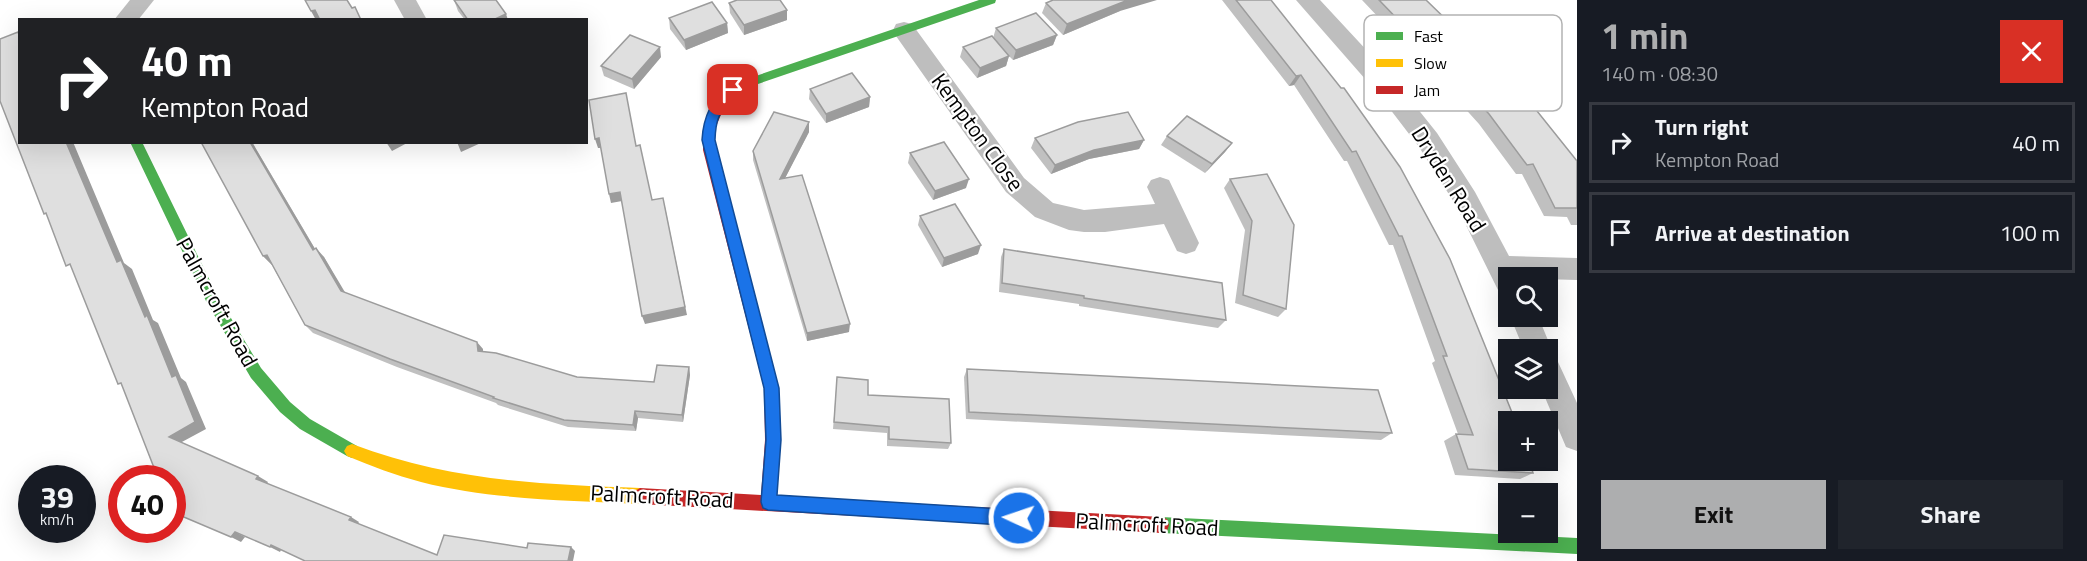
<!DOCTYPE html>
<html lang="en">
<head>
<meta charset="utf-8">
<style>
  body { margin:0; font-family:"Titillium Web",sans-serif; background:#20242c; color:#f1f3f6; height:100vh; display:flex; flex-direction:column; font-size:22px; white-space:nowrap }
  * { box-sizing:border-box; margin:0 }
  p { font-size:20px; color:#9ea1a6 }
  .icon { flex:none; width:33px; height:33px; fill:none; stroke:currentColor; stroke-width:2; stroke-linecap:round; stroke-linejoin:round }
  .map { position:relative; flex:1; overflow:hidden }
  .panel { display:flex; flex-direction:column; background:#171b24; width:510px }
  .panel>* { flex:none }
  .banner { position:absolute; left:18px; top:18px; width:570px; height:126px; border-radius:0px; box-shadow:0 6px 24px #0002; background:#202124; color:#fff; overflow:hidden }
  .fabs { position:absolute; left:1498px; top:267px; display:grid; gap:12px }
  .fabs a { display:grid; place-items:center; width:60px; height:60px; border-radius:0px; background:#171b24; box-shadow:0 6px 24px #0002; font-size:30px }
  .speed { position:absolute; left:18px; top:465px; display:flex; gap:12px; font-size:30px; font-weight:700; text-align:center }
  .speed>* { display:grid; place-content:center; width:78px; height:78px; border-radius:50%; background:#171b24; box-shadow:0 6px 24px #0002; line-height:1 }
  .speed small { font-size:15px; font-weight:400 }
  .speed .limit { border:9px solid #d22; background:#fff; color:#111 }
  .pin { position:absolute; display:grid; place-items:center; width:51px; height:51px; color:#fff; margin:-26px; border-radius:12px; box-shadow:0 3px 9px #0006 }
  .me { position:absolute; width:66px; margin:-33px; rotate:273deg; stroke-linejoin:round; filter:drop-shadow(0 0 4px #0008) }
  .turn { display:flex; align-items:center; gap:21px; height:126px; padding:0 24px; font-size:27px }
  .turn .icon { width:78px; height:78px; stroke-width:2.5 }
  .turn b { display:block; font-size:42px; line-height:51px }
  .round { display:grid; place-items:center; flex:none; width:63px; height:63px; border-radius:0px; background:#20242c }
  .overview { display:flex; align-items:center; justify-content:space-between; height:102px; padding:0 24px }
  h1 { font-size:36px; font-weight:700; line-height:45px; color:#adaeaf }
  .cta { display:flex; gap:12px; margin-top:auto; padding:12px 24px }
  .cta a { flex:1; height:69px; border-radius:0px; background:#adaeaf; color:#111; font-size:24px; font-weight:700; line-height:69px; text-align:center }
  .cta a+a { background:#20242c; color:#f1f3f6 }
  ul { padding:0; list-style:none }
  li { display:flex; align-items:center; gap:18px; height:81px; margin:0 12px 9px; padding:0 12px; border:3px solid #363941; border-radius:0px }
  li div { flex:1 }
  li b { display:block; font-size:22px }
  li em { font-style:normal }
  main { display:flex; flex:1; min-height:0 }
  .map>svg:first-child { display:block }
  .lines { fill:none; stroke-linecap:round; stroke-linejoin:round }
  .street { fill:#bebebe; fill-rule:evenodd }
  .fast { fill:#4caf50; fill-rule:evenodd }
  .slow { fill:#ffc107; fill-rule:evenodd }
  .jam { fill:#c62828; fill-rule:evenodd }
  .wall { fill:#c0c0c0 }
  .shaded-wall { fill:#9c9c9c }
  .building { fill:#dfdfdf; stroke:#9c9c9c; stroke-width:1.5 }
  .route { fill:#1a73e8; stroke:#114b97; stroke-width:1.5 }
  .labels { text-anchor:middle; stroke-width:4.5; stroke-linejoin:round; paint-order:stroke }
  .street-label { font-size:22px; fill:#000; stroke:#fff }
  .key { fill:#fff; stroke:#b2b2b2; stroke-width:1.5 }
  .key-label { font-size:16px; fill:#000 }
</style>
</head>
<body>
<main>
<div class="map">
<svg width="1577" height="561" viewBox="0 0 1577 561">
  <rect width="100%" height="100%" fill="#fff"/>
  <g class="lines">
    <g class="street">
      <path d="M130 0H154L138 20H114Z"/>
      <path d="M394 0H416L427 20H405Z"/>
      <path d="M1296 0H1320L1397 83 1437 133 1475 192 1509 256 1577 258V280L1509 278V296L1499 292 1457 207 1419 147 1380 96Z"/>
      <path d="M904 22 912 24 1024 178 1053 203 1084 210 1155 204 1147 187 1151 180 1160 177 1169 180 1199 243 1195 251 1186 254 1177 251 1164 224 1105 232H1084L1069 230 1035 217 1006 192 896 36 893 30 896 24Z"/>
      <path d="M1510 316H1538L1552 350 1548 358 1558 362 1577 403V451L1566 447 1541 388H1548V350H1524Z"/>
    </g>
    <g class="fast">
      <path d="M979 0H996L995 3 749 87 731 99 723 108H715L713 105 723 93 741 81Z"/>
      <path d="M130 142H142L216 293 261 368 290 402 310 419 357 446 360 451 357 456 352 458 347 456 300 429 280 412 251 378 206 301Z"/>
      <path d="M1161 517 1577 538V554L1161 533 1155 531 1153 525 1155 519Z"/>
    </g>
    <path class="slow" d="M352 444C450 481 537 484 640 488L645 491 648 496 645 501 640 504C567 500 492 500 421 482 395 475 371 466 347 456L344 451 347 446Z"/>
    <path class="jam" d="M719 101 725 105 715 129V150L778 388 781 440 776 496 1161 517 1167 519 1169 525 1167 531 1161 533 640 504 635 501 632 496 635 491 640 488 761 495 765 440 764 388 703 150V129L715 102Z"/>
  </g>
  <g class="wall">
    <path d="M454 0 508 20H465L458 11Z"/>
    <path d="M1222 0H1271L1341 88 1533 473 1520 479 1455 475 1444 441 1456 434H1458L1432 363 1435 361 1393 245H1389L1347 161H1344L1294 85 1289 86Z"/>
    <path d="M1362 0H1426L1577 161V225H1571L1567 217 1544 216 1522 174H1516L1479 124 1442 83 1443 82 1401 39H1399Z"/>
    <path d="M729 3 787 20 744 35 730 13Z"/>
    <path d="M1046 3 1120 11 1063 35 1042 13Z"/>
    <path d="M669 18 727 23 728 33 686 50 670 29Z"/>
    <path d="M996 28 1057 35 1053 45 1013 60 1009 56 1006 66 977 78 960 57 963 47 993 38Z"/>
    <path d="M661 57 634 89 604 76 601 66Z"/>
    <path d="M810 89 870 97 869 107 826 123 809 99Z"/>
    <path d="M809 122V132L785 178 849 332 807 341 753 160V151Z"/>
    <path d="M1167 136 1232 143 1225 152 1205 173 1161 145Z"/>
    <path d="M1035 138 1144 140 1139 149 1089 159 1051 174 1031 148Z"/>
    <path d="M252 142 315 249 324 257 344 292 483 349V352L577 377 654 382 689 367 690 375 683 422 638 418 636 431 568 427 498 405 496 403 397 367 313 333 305 325 272 265 263 256Z"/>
    <path d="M910 153 966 188 933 200 908 163Z"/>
    <path d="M1267 174 1286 309 1278 317 1235 303 1245 230 1224 188 1230 179Z"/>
    <path d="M920 216 978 254 942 267 918 225Z"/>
    <path d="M1004 249 1226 320 1218 328 1079 306V304L999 292 1001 257Z"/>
    <path d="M967 369 1392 433 1381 440 966 419 964 377Z"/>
    <path d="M837 377 951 443 948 449 887 446V433L833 429Z"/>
  </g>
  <g class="shaded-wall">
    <path d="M1128 0H1157L1120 11 1063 35 1067 24Z"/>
    <path d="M315 10 320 20H316L311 11Z"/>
    <path d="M787 10V20L744 35V25Z"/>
    <path d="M506 14 508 20H493Z"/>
    <path d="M727 23 728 33 686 50 684 40Z"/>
    <path d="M1409 28 1401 39H1399L1407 29Z"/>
    <path d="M1057 35 1053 45 1013 60 1016 50Z"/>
    <path d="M660 47 661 57 634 89 632 79Z"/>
    <path d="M1009 56 1006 66 977 78 980 68Z"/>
    <path d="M1301 75 1294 85 1289 86 1296 76Z"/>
    <path d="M870 97 869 107 826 123V114Z"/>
    <path d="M809 122V132L780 188V179Z"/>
    <path d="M599 138 602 148H598L595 139Z"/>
    <path d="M1144 140 1139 149 1089 159 1051 174 1055 165 1094 150Z"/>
    <path d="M66 142H73L124 263 132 269 153 320 158 323 181 378 186 382 206 429 180 443 169 437 172 377 145 317 117 262Z"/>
    <path d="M250 142H252L321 259 313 250Z"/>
    <path d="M386 142H409L392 151Z"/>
    <path d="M457 142H483L461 152Z"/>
    <path d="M1232 143 1225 152 1205 173 1212 164Z"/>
    <path d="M969 179 966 188 933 200 935 191Z"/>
    <path d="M620 192 622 201 611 203 609 194Z"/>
    <path d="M665 207 687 315 645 324 642 316Z"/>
    <path d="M981 245 978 254 942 267 944 258Z"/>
    <path d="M316 248 324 257 349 299 341 291Z"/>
    <path d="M267 255 275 263 272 265 263 256Z"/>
    <path d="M850 324 849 332 807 341V333Z"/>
    <path d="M477 342 483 349V359L478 351Z"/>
    <path d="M689 367 690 375 683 422 682 415Z"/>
    <path d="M635 411 638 418 636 431 633 425Z"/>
    <path d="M258 476 268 482 266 485 256 479Z"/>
    <path d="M351 517 359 522 357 525 349 520Z"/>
    <path d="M235 532 245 537 241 542 231 537Z"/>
    <path d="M271 545 281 550 280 552 270 547Z"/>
    <path d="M571 547 575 551 573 561H568Z"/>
  </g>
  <g class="building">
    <path d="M305 0H347L352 8 355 7 361 20H320L315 10 311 11Z"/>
    <path d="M454 0H496L506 14 493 20H468Z"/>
    <path d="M737 0H780L787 10 744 25 729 3Z"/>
    <path d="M1053 0H1128L1067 24 1046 3Z"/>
    <path d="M1236 0H1271L1341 88H1344L1400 167 1450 259 1515 420V422H1509V460H1529L1533 473 1468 469 1456 434 1473 435 1443 356H1447L1402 236H1399L1356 151 1352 152 1301 75 1296 76Z"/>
    <path d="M1379 0H1426L1525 96 1577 161V208H1555L1533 164 1527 165 1489 114 1451 73H1453L1409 28 1407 29Z"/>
    <path d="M712 2 727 23 684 40 669 18Z"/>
    <path d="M1036 13 1057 35 1016 50 996 28Z"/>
    <path d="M18 32 20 37V142H66L117 262 121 260 145 317 147 315 172 377 176 375 195 422 169 437 258 476 256 479 351 517 349 520 437 555 444 535 527 548 528 543 571 547 568 561H305L271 545 270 547 235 532 231 537 172 512V506L177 501 172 499V478H157H158L121 383 118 384 70 264 66 266 46 213 44 214 0 101V39Z"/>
    <path d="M630 35 660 47 632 79 601 66Z"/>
    <path d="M992 36 1009 56 980 68 963 47Z"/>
    <path d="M852 73 870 97 826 114 810 89Z"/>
    <path d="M626 93 636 146 640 145 652 200 663 198 685 307 642 316 620 192 609 194 599 138 595 139 589 100Z"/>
    <path d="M774 112 809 122 780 179 802 175 850 324 807 333 753 151Z"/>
    <path d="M1128 112 1144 140 1094 150 1055 165 1035 138 1078 122Z"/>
    <path d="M1187 116 1232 143 1212 164 1167 136Z"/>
    <path d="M201 142H250L313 250 316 248 341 291 477 342 478 351 496 353 577 377 654 382 657 365 689 367 682 415 635 411 633 425 564 420 493 398 494 397 390 359 305 325 267 255 263 256Z"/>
    <path d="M944 142 969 179 935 191 910 153Z"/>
    <path d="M1267 174 1294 225 1286 309 1243 295 1252 221 1230 179Z"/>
    <path d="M955 204 981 245 944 258 920 216Z"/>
    <path d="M1004 249 1222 283 1226 320 1084 298V296L1002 283Z"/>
    <path d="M967 369 1378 390 1392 433 969 412Z"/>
    <path d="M837 377 868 380V395L949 399 951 443 889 439V427L834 422Z"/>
  </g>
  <path class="route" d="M733 85 739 90C724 112 716 109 715 140L779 388 781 440 777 495 1019 510 1024 512 1027 518 1024 523 1019 526 768 510 763 508 761 502 766 440 764 388 702 140C703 119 712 94 733 85Z"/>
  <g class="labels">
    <g class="street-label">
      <text transform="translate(978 132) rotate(54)" y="8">Kempton Close</text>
      <text transform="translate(1449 179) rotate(58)" y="8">Dryden Road</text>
      <text transform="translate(217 302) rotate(61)" y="8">Palmcroft Road</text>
      <text transform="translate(662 496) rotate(3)" y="8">Palmcroft Road</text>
      <text transform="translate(1147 524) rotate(3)" y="8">Palmcroft Road</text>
    </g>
  </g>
  <rect x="1364" y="15" width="198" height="96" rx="9" class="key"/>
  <rect x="1376" y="32" width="27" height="8" fill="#4caf50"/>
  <rect x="1376" y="59" width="27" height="8" fill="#ffc107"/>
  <rect x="1376" y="86" width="27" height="8" fill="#c62828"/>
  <g class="key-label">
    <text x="1414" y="42">Fast</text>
    <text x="1414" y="69">Slow</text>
    <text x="1414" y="96">Jam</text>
  </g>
</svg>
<div class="fabs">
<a><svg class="icon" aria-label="search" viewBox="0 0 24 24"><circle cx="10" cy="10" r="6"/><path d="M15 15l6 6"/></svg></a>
<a><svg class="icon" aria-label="layers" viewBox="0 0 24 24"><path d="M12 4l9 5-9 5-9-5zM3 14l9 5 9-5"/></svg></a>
<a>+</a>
<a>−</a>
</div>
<div class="speed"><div>39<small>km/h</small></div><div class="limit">40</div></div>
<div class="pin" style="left:733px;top:90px;background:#d93025"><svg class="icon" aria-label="arrive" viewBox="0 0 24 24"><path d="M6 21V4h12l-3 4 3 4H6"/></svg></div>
<svg class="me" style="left:1019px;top:518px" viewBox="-20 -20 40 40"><circle r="17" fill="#1a73e8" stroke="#fff" stroke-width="3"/><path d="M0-11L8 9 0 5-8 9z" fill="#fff"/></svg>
<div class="banner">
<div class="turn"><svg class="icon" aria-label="right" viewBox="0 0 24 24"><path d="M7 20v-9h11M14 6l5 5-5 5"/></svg><div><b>40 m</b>Kempton Road</div></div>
</div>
</div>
<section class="panel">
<div class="overview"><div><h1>1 min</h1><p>140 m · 08:30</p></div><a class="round" style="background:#d93025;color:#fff"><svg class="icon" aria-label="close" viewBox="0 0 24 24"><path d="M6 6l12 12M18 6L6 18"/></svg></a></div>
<ul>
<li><svg class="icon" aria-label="right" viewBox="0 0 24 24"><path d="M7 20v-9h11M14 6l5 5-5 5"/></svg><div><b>Turn right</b><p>Kempton Road</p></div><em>40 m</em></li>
<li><svg class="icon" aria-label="arrive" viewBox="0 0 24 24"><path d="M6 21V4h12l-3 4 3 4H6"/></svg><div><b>Arrive at destination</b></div><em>100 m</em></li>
</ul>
<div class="cta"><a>Exit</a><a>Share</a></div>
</section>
</main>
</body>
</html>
